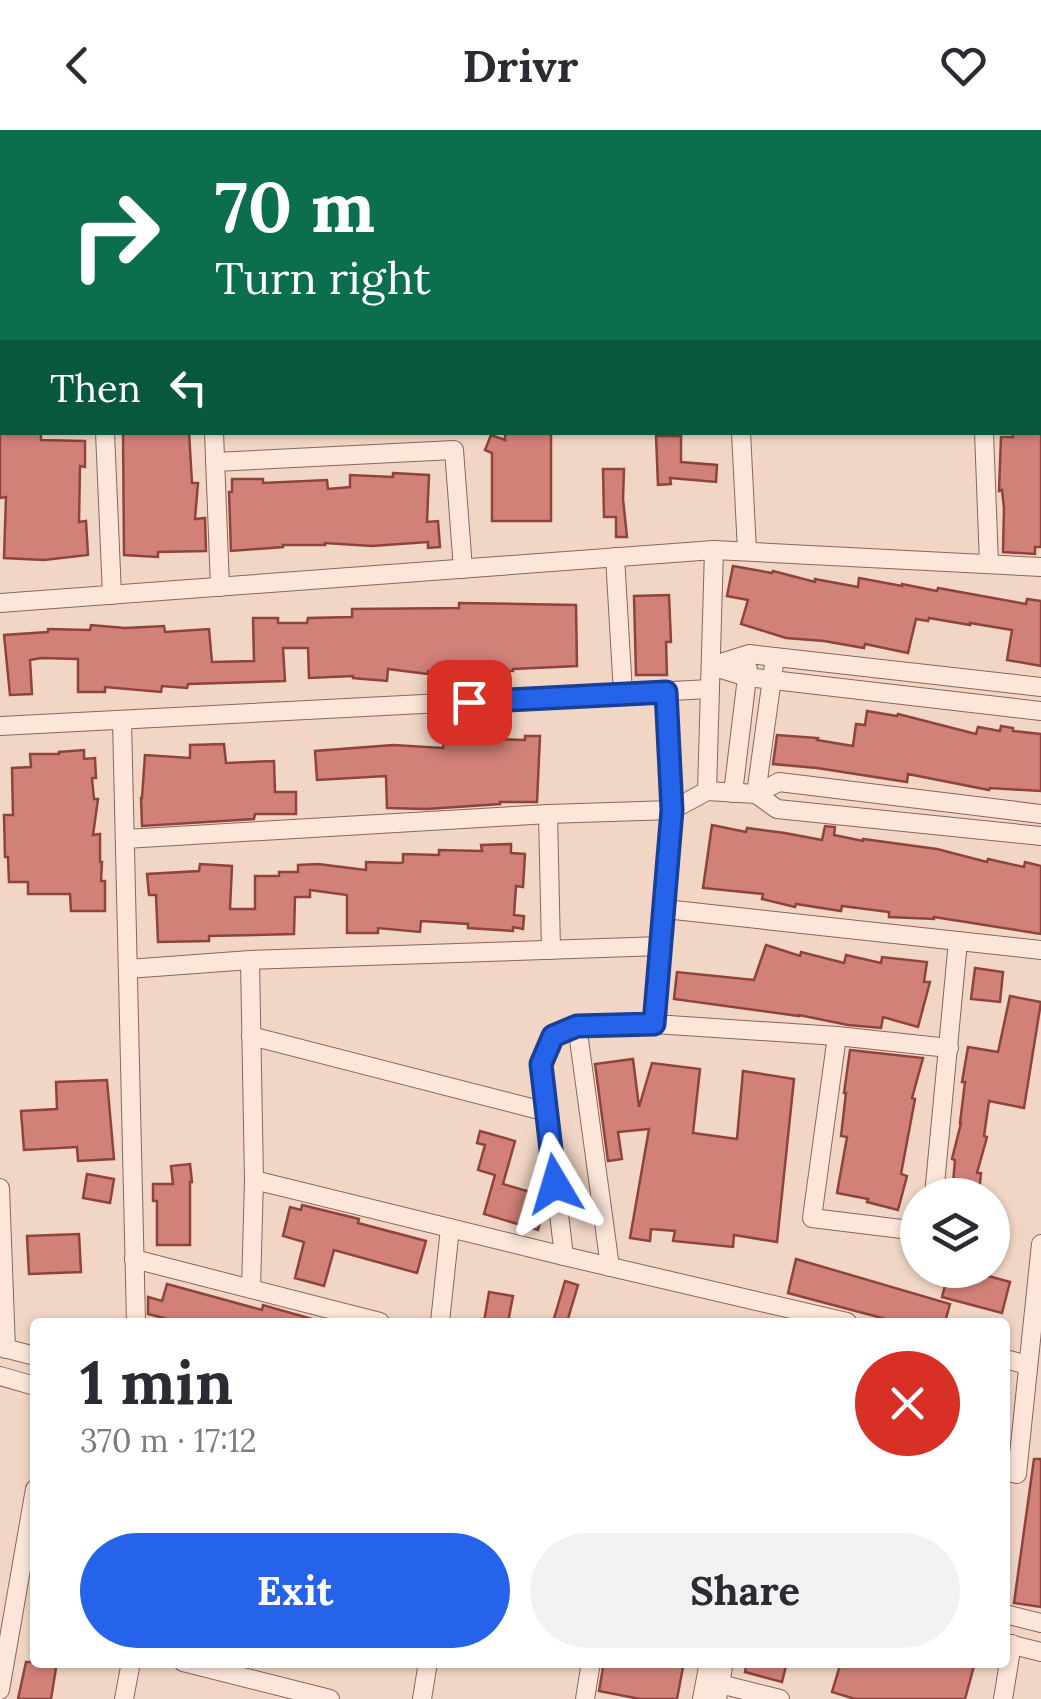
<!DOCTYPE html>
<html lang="en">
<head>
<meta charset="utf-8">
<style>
  body { margin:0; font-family:Lora,serif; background:#f2f2f3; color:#2b2b33; height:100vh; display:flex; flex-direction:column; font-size:38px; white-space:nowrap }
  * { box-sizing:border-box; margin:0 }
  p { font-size:32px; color:#7c7c81 }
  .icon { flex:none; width:55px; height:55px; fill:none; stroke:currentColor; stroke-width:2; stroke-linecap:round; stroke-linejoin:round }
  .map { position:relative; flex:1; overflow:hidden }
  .drawer { position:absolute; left:30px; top:1188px; width:980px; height:350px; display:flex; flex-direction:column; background:#fff; border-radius:10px; box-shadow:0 2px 8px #0004 }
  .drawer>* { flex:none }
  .banner { position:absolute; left:0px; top:0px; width:1042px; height:305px; box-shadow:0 2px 8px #0004; background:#0b6e4f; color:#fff; overflow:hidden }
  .buttons { position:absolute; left:900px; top:1048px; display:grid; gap:20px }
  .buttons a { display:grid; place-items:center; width:110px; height:110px; border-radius:50%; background:#fff; box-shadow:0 2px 8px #0004; font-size:50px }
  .pin { position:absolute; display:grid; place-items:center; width:85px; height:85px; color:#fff; margin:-42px; border-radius:20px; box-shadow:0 5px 15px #0006 }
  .me { position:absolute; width:110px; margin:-55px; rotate:353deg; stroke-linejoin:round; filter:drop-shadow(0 0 8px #0008) }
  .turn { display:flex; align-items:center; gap:35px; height:210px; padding:0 50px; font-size:45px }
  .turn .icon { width:130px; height:130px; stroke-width:2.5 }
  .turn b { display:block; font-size:70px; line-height:85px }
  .then { display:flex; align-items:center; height:95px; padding:0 50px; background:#0003; gap:20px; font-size:38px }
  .round { display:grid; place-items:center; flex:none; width:105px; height:105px; border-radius:52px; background:#f2f2f3 }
  .summary { display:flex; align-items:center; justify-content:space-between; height:170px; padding:0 50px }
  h1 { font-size:60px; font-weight:800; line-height:75px }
  .primary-button { display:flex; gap:20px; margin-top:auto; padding:20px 50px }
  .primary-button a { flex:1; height:115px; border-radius:60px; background:#2563eb; color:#fff; font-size:40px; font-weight:800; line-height:115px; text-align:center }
  .primary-button a+a { background:#f2f2f3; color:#2b2b33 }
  header { display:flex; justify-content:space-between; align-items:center; height:130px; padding:0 50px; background:#fff; font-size:45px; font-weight:800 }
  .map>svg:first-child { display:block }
  .building { fill:#d28178; stroke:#8f433d; stroke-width:2.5 }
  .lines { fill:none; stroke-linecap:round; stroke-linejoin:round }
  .minor-casing { stroke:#8e6459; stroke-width:20 }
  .minor { stroke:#fbe6d9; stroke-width:18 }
  .route-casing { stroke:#184099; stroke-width:25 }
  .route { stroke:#2563eb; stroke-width:18 }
</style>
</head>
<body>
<header><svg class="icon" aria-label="back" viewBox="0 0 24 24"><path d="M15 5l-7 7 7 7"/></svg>Drivr<svg class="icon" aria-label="heart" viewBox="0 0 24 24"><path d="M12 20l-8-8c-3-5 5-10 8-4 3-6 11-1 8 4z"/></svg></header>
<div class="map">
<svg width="1041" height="1569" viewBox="0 0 1041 1569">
  <rect width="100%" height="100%" fill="#f1d6c5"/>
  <g class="building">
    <path d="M0 302H41V310L85 311V337L80 336 79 392 86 391 88 425 44 430 4 428 6 367 0 368Z"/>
    <path d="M123 302H189L192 353H198L195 389 205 388 206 421 158 422V427L124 425Z"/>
    <path d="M505 302H551V391H492V323L485 320 491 305 505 310Z"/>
    <path d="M1013 302H1041V417H1035V424L1003 422 1004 378 1002 360 999 361 1001 307H1013Z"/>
    <path d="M656 306H681V332L717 335 716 352 670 348 671 354 658 355Z"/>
    <path d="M603 339H624L623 369 627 407H616V387H604Z"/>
    <path d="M393 343 429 345 427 392 438 391 440 417 428 418V412L372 416 325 413V415H283V417L231 421 229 362H232V349H263V353L327 350 328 359 350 357V345L393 347Z"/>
    <path d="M733 436 772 443 773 441 815 452V449L858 457 859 448 902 456V454L937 461 938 458 1026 474 1027 469 1041 471V536L1007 530 1012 500 970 493V495L929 488 928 491 916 489 908 523 865 514 864 518 824 511 786 508 741 494 748 470 727 466Z"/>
    <path d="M669 465 671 512H666L667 545H636L634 466Z"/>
    <path d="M459 473 576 475 577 536 513 539V541H428V544L388 539 387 551 353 548V546L309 548 308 518H283L285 551 188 554 187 558 162 556 161 562 105 557V562H78V529L41 528 30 530 32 564 10 565 4 505 48 502V499L90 500 91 495 125 498 164 496 165 502 209 499 212 532 254 531 253 488H278V493H307L308 488 352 487V479L459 478Z"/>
    <path d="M867 581 897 586 898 584 976 604 978 597 1000 601 1001 596 1013 598V601L1041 604V661L990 658 989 660 908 644 907 652 817 638 773 634 777 605 818 608 817 610 853 616 856 594 865 595Z"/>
    <path d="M525 606H540L537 672H500V674L427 679 387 678 386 646 317 650 315 621 393 615 443 618 444 611 487 614V609L525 610Z"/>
    <path d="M224 614 226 633 274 631 275 662H296V684H255L254 689 142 696 141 668H142L145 625 190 628V615Z"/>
    <path d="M84 620V629L95 628 96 648H92L94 669H98L93 705 100 704V732H102L101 751H105V781H71L70 764H28V752H9L8 727H5L4 685H13L12 638 31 637 30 624H59V622Z"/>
    <path d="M712 695 746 702 747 698 785 703 822 710 825 696 835 697 834 705 863 711V709L937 719 987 732 988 729 1024 737 1025 732 1041 736V804L934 787V789L889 787V782L842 776 841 781 796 774 795 777 762 769 763 764 703 758Z"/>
    <path d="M511 714V723L525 724 523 757 516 756 514 785 524 786 523 799 513 797V801L468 798V794L421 791 420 802 378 798V803H347V765L310 760V767H295L294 804 209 806V811L158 812 156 765H149L147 744 199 741 200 734 232 736 230 779H255V746H279V742H298V735L318 734 366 740V732L401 733 403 732V724L439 725V720L482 721 481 715Z"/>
    <path d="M766 815 800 826 801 822 844 833 846 825 881 833 882 827 927 832 924 852H930L918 897 883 887 881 898 848 895 799 885V886L674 869 677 842 754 850Z"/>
    <path d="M975 838 1003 842 1000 872 971 869Z"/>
    <path d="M1010 866 1041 872 1024 978 989 971 984 1006 987 1007 977 1043H981L979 1065H952L955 1030 952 1029 961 993H960L965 952H962L968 917 998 922Z"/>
    <path d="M850 920 923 928 912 968 915 969 901 1044 907 1046 898 1080 867 1072 868 1069 837 1063 847 1007 841 1006 846 963H844Z"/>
    <path d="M633 929 639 977 652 933 700 939 693 1003 737 1009 743 941 794 949 777 1112 734 1105 733 1117 673 1111 675 1101 651 1099 650 1111 630 1108 649 999 618 1002 622 1029 608 1031 595 934Z"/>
    <path d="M107 950 114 1029 78 1031 77 1017 24 1020 21 981 57 979 56 952Z"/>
    <path d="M480 1001 515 1011 503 1054 544 1066 545 1074 538 1100 484 1084 495 1045 478 1040 485 1015 477 1013Z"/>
    <path d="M190 1034 192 1052H190V1115H157V1071H153V1054H173L171 1036Z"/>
    <path d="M87 1044 114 1049 110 1073 83 1068Z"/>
    <path d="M302 1075 359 1089 358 1093 426 1111 417 1143 334 1120 324 1156 295 1148 304 1112 283 1106 290 1077 301 1080Z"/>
    <path d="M79 1104 81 1142 29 1144 27 1106Z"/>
    <path d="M796 1129 950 1174 945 1192H897L788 1163Z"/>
    <path d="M949 1140H966L1010 1152 1002 1183 942 1167Z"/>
    <path d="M565 1151 578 1155 567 1192H553Z"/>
    <path d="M167 1154 262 1180 263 1175 312 1189V1192H179L148 1184V1167L162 1171Z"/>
    <path d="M489 1162 513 1166 508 1192H484Z"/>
    <path d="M1034 1329H1041V1477L1014 1473Z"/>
    <path d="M26 1532H57L51 1569H18Z"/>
    <path d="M604 1532H684L677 1569H640L599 1561Z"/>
    <path d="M747 1532H787L782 1552 745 1542Z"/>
    <path d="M841 1532H962L974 1536 965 1569H855L832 1562Z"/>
  </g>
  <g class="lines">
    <defs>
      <g id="minor">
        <path d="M90 0V2"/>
        <path d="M738 0V2"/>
        <path d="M765 0V2"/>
        <path d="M1040 4H1041"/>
        <path d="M1040 30H1041"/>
        <path d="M1040 136H1041"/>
        <path d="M105 302 112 465"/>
        <path d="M214 302 220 457"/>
        <path d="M741 302 747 421"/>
        <path d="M984 302 989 434"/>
        <path d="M215 332 454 320 463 439"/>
        <path d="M615 427 623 563"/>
        <path d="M0 473 714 420 1041 437"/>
        <path d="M775 527 756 664 777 679 1041 706"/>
        <path d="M711 536 747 547 1041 581"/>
        <path d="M711 536 749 524 1041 557"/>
        <path d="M122 590 136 1192"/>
        <path d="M0 596 710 559"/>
        <path d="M707 661 714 420"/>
        <path d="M733 663 748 539"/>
        <path d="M548 684 551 820"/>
        <path d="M125 709 548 684 672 680 707 661 756 664 779 652 1041 684"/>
        <path d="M665 779 1041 820"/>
        <path d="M250 830 254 1050 251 1159"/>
        <path d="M128 839 250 830 661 816"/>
        <path d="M654 894 672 680 666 561"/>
        <path d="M577 895 610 1137"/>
        <path d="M251 906 547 982"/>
        <path d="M837 906 812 1088 918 1101"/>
        <path d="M254 1050 568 1127 847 1192"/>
        <path d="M0 1058 6 1219"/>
        <path d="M934 1065 958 811"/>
        <path d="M564 1126 541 934 553 906 577 895 654 894 837 906 949 918"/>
        <path d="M134 1129 380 1192"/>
        <path d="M440 1192 450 1098"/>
        <path d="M0 1217 35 1226"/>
        <path d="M1005 1229 1028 1235"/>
        <path d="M0 1246 35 1256"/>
        <path d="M1005 1341 1017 1344 1041 1114"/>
        <path d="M1005 1484 1041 1493"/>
        <path d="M1005 1513 1041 1522"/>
        <path d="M183 1532 330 1569"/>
        <path d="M720 1554 780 1569"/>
        <path d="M0 1560 35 1359"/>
        <path d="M124 1569 131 1532"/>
        <path d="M422 1569 428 1532"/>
        <path d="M585 1569 591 1532"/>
        <path d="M702 1569 709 1532"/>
        <path d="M717 1569 724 1532"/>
        <path d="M1003 1569 1012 1514"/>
      </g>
    </defs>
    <use href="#minor" class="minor-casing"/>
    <use href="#minor" class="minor"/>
  </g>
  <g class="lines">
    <defs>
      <path id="route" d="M469 572 666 562 672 680 654 894 577 896 553 906 541 934 555 1054"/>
    </defs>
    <use href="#route" class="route-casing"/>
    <use href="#route" class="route"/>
  </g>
</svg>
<div class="buttons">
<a><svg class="icon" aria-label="layers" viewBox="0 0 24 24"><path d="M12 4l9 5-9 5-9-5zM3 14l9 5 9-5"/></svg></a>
</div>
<div class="pin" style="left:469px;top:572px;background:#d93025"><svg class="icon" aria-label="arrive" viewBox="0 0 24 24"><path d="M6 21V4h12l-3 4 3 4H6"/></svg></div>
<svg class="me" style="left:555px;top:1054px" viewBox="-20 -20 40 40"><path d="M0-17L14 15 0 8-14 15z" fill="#2563eb" stroke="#fff" stroke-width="4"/></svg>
<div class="banner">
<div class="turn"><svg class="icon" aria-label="right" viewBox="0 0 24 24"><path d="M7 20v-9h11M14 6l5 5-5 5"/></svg><div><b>70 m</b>Turn right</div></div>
<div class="then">Then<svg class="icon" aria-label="left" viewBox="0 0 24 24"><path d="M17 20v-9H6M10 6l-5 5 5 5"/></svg></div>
</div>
<section class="drawer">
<div class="summary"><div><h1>1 min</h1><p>370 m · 17:12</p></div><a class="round" style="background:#d93025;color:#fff"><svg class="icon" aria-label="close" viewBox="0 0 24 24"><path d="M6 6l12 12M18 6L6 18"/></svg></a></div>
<div class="primary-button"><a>Exit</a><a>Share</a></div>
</section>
</div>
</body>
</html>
